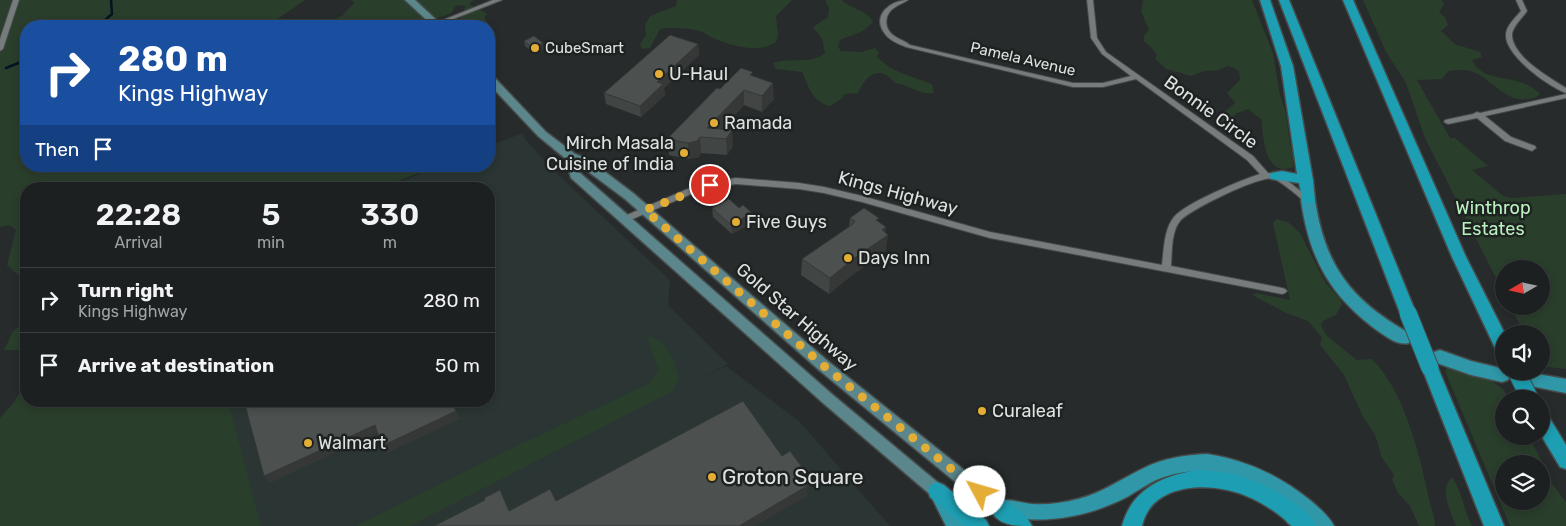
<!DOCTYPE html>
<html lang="en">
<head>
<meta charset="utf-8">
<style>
  body { margin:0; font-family:Rubik,sans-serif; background:#252829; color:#f1f3f6; height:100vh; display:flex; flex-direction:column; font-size:19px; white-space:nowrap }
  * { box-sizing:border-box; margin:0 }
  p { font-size:16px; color:#a0a3a5 }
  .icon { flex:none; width:28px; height:28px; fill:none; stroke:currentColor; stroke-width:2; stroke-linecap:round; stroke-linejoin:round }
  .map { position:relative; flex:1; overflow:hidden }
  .details { position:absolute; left:20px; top:182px; width:475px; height:225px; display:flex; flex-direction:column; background:#1d2020; border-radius:20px; box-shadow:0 2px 8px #0003,0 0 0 1px #3b3e3e }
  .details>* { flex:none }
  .guide { position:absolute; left:20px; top:20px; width:475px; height:152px; border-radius:20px; box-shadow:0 2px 8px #0003,0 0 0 1px #3b3e3e; background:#1a4fa0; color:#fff; overflow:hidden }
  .needle { width:32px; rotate:261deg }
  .buttons { position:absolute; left:1495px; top:260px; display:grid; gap:10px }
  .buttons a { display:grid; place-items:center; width:55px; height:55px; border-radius:50%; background:#1d2020; box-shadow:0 2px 8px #0003,0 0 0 1px #3b3e3e; font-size:25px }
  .pin { position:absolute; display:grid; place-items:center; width:42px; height:42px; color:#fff; margin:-21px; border:2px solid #fff; border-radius:50%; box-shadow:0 1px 5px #0007 }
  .me { position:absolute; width:55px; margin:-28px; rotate:309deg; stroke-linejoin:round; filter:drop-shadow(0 0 4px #0008) }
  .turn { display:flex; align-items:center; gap:18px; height:105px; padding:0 15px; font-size:22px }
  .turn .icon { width:65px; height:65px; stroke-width:2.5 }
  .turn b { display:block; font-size:35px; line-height:42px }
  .then { display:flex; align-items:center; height:48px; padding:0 15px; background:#0003; gap:10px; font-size:19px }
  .eta { display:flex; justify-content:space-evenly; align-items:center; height:85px; text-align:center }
  .eta b { font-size:30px; font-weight:600; line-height:35px }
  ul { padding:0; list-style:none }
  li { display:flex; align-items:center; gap:15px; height:65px; padding:0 15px; border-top:1px solid #3b3e3e }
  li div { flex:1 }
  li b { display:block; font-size:19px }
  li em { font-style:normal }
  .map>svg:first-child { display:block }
  .built { fill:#2a3534 }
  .green { fill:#2a3e2c; fill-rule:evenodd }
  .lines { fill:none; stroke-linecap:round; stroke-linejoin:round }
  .stream { stroke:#021621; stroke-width:2.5 }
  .minor-casing { stroke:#464a49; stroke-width:2 }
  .secondary-casing { stroke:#464a49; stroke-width:3 }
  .trunk-casing { stroke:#464a49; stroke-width:3 }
  .motorway-casing { stroke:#464a49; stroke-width:3 }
  .minor { fill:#767b7b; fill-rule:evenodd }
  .secondary { fill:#5b868c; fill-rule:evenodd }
  .trunk { fill:#2f97a7; fill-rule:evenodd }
  .motorway { fill:#1d9eb2; fill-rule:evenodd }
  .motorway-bridge-casing { stroke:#464a49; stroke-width:19; stroke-linecap:butt }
  .motorway-bridge { stroke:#1d9eb2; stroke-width:17 }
  .wall { fill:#414543 }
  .shaded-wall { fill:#353837 }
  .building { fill:#4c504e; stroke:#353837 }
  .route { stroke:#e4ad35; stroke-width:9; stroke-dasharray:0 16.2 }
  .poi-dot { fill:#e4ad35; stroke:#1e2221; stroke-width:2 }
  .labels { text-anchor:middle; stroke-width:5; stroke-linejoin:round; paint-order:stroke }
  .far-poi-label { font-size:15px; fill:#dfe2e2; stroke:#1e2221; text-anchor:start }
  .far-street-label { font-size:15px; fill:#dfe2e2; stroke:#1e2221 }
  .poi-label { font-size:18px; fill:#dfe2e2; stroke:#1e2221; text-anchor:start }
  .street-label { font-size:18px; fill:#dfe2e2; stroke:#1e2221 }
  .park-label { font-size:18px; fill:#b9f2be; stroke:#1e2221 }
  .near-poi-label { font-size:21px; fill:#dfe2e2; stroke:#1e2221; text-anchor:start }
</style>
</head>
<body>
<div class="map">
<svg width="1566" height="526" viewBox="0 0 1566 526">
  <rect width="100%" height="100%" fill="#272b2b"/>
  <path class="built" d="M523 133 524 138 549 166 670 280 668 305 728 364 701 379 726 366 800 422 890 526H238L211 401H489V189H383L439 166H489V146Z"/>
  <g class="green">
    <path d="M0 0H305L272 23 273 26H26V166H437L377 189H26V271L18 275 7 265 16 230 10 225 0 227Z"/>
    <path d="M352 0H474L469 4 486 13 487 15 485 16V19L495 33 490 39 491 49 489 53V26H456L466 6 456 5 451 13 444 16 412 25 395 24 377 26H321L343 15 354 3Z"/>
    <path d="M677 0H792L776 16 778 35 776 42C759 54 732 46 713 38 710 37 707 34 703 32 690 28 674 27 660 29L650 48 642 49 640 44 646 35 645 25 650 16 676 6Z"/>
    <path d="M825 0H842C851 10 867 9 873 22L863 31 840 40 838 47 841 51 861 52 875 48 879 53 877 56C889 72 915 77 932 84L934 93C920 95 909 85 895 83 879 64 866 75 858 93L845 94 840 100 830 106C812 102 809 87 802 72L776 69 773 63C789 57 811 65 825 53L822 39 813 27 828 17 829 8Z"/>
    <path d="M1143 0H1252L1273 53 1279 91 1286 114 1290 144 1293 153V167C1266 179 1262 137 1262 120L1248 109 1235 114 1228 124 1222 125 1220 123 1219 116 1235 103 1227 93 1240 80 1239 72 1234 68 1228 66 1219 70 1204 71 1191 76 1166 69 1155 59 1157 55 1152 48 1144 41V36L1149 30 1141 11Z"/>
    <path d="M1363 0H1444H1442L1444 5 1439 12 1445 17 1448 25 1441 31 1455 44 1480 52 1482 57 1472 60C1484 86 1519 71 1540 94 1536 98 1534 98 1529 99 1505 103 1494 80 1473 72 1465 69 1457 70 1449 71L1442 79 1417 80 1450 138H1455L1488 166 1472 170 1503 196 1512 198 1566 194V369L1541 366V334H1525L1510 306H1541V269H1504V294L1425 138 1406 83 1386 52Z"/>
    <path d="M1276 219 1288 222 1300 233 1325 282 1341 300 1342 304 1336 315 1323 321 1321 325 1326 335 1357 360 1372 359C1405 391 1421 459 1430 504 1432 511 1435 518 1435 526H1419L1410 506 1398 493 1392 479 1394 475 1382 458 1375 435 1363 417 1344 375 1320 345 1322 338 1308 321 1286 313 1252 295 1256 293 1290 300 1273 223Z"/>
    <path d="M26 322V350H4L13 331Z"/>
    <path d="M648 336 661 341 673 359 679 378 673 391 410 526H356L523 443 648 384 659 371 649 343Z"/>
    <path d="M1447 368 1490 380 1503 389 1509 399H1504V436H1529L1553 485 1566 502V526H1510L1445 371ZM1504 464H1541V501H1504Z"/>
    <path d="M26 380V401H228L261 526H0V418L15 401Z"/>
    <path d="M1452 477C1462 491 1464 511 1472 526H1456C1451 512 1438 489 1452 477Z"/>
  </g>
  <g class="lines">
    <g class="stream">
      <path d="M98 26 112 14 111 0"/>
      <path d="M6 68 26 60"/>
    </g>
    <defs>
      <g id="minor">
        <path d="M13 0H19L3 49 0 51V39Z"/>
        <path d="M493 0H502L438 25H434L433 24Z"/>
        <path d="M908 0C904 3 899 4 894 8 885 14 883 27 893 35 898 39 905 41 910 45L1073 83H1103L1131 76 1102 54 1091 38 1087 0H1093L1097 38 1106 52 1253 156 1268 173 1279 174 1312 200 1311 202H1305C1298 196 1282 182 1274 179 1262 174 1189 210 1180 221 1171 232 1172 253 1171 266L1282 288 1285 289 1287 291 1285 293 1282 294 990 238 862 202 824 193 799 189 736 184 711 188 696 192 628 221H622L621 219 622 217 690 188 711 182 736 178 799 183 824 187 862 196 990 232 1162 265C1164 249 1164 229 1174 217 1186 203 1241 180 1260 174L1247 160 1136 79 1103 87H1073L906 47C899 44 890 41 885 34 871 16 890 0 908 0Z"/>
        <path d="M1516 0H1522L1527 11C1523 17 1513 26 1512 34 1511 56 1550 78 1566 88V93C1549 87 1504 55 1506 34 1506 26 1516 17 1521 11Z"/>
        <path d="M1566 94V98L1485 116 1511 137 1535 146 1536 148 1532 151 1505 141 1477 118 1448 124 1444 122 1445 120 1473 114 1477 112 1480 113Z"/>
      </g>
      <g id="secondary">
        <path d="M405 0H415L443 26H433Z"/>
        <path d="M489 75 493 76 546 132 575 154 588 159 633 193 829 362 1004 502 1006 507 1004 512 998 514 992 512 819 370 625 199 578 164 580 173 833 395 942 486 945 491 942 496 937 498 932 496 823 403 571 178 566 159 538 136 489 84Z"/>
      </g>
      <g id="trunk">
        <path d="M1308 195 1313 197 1315 200C1325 266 1351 300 1409 333L1411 338 1409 343C1398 346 1387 337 1378 331 1330 296 1309 258 1301 200L1303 197Z"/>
        <path d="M1440 350 1471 361 1504 369V371H1508L1510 375 1508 380 1502 382 1471 375 1434 362 1432 357 1434 352Z"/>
        <path d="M1537 374 1566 379V393L1531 386 1529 381 1531 376Z"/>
        <path d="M1207 454C1246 460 1279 475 1311 501 1319 508 1329 516 1334 526H1311C1272 486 1220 458 1164 477 1151 481 1139 490 1127 497 1086 518 1039 526 994 514L992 508 994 502C1006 497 1020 503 1032 504 1047 505 1063 503 1078 499 1102 493 1121 479 1144 468 1164 458 1184 455 1207 454Z"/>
        <path d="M939 485 946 488 966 526H946L930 494 932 488Z"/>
      </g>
      <g id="motorway">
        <path d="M1260 0H1270L1293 66 1313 180 1315 200 1313 203H1303L1299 183 1271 179 1269 176 1271 173 1282 171 1297 174 1281 66Z"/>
        <path d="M1279 0H1289L1416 313 1414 317 1408 319 1402 317 1400 313Z"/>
        <path d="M1343 0H1353L1466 257 1505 334 1504 356 1498 354 1452 257Z"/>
        <path d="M1430 361 1436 363 1438 368 1504 526H1484L1422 368 1424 363Z"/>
        <path d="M1541 412 1547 414 1566 445V469L1560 467 1541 435Z"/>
        <path d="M1197 470C1210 471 1222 471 1235 475 1259 481 1305 503 1316 526 1309 526 1298 526 1292 526 1289 525 1286 520 1283 518 1273 510 1262 503 1251 498 1216 481 1152 480 1142 526H1122C1132 489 1162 476 1197 470Z"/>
        <path d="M937 482 944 485 986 520 989 526H965L930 497 928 491 930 485Z"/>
        <path d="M998 498C1010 503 1026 514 1032 526 1014 526 997 526 989 507L991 501Z"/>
      </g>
    </defs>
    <use href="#minor" class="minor-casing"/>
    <use href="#secondary" class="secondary-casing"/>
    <use href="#trunk" class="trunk-casing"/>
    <use href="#motorway" class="motorway-casing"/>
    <use href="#minor" class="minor"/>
    <use href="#secondary" class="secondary"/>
    <use href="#trunk" class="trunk"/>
    <use href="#motorway" class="motorway"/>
    <defs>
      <g id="motorway-bridge">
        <path d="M1408 313 1430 368"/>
        <path d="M1516 371 1530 399"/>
      </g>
    </defs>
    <use href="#motorway-bridge" class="motorway-bridge-casing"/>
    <use href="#motorway-bridge" class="motorway-bridge"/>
  </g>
  <g class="wall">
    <path d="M524 41 543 43 544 49 534 53 525 46Z"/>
    <path d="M698 44 699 55 664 88 665 95 641 117 606 104 604 93Z"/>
    <path d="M753 76 774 99 762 112 744 105 722 129 733 146 727 155 701 153 699 157 689 159 669 155 667 139 720 89Z"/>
    <path d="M712 208 753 222 732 234 713 217Z"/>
    <path d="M850 218 879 222 886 233V251L852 275 829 294 801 275 802 259 849 227Z"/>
  </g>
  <g class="shaded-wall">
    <path d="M543 43 544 49 534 53 533 48Z"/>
    <path d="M698 44 699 55 664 88 665 95 641 117 640 106 657 82Z"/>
    <path d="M773 83 774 99 762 112V96Z"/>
    <path d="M744 90V105L714 138 707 128Z"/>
    <path d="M732 130 733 146 727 155 726 139Z"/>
    <path d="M700 137 701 153 699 157 689 159 688 143Z"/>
    <path d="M752 213 753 222 732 234 731 225Z"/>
    <path d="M886 227 885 237 888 235 886 251 852 275 829 294 830 278 853 259 882 230Z"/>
    <path d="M452 401 460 419 387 453 382 446Z"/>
    <path d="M375 425 380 432 270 483 264 476Z"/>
    <path d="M810 478 809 488 807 489V496L756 526H739Z"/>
  </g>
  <g class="building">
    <path d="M670 35 698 44 657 82 663 84 640 106 604 93Z"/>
    <path d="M534 36 543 43 533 48 524 41Z"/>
    <path d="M741 68 753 72 750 75 773 83 762 96 744 90 707 128 732 130 726 139 700 137 697 141 688 143 667 139 717 88 720 89Z"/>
    <path d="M729 199 739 208 743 205 752 213 731 225 712 208Z"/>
    <path d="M864 208 879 218 876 220 886 227 882 230 888 235 853 259 830 278 802 259 853 224 855 221 850 218Z"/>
    <path d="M244 401H451L456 411 382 446 375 425 264 476Z"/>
    <path d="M743 401 782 456 790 451 810 478 804 481 807 486 739 526H434L485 500 484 498 500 490 509 511 550 489 556 501Z"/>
  </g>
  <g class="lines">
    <path class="route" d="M710 185 645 210 824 366 980 492"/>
  </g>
  <g class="poi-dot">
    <circle cx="535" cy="48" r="5"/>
    <circle cx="659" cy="74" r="5"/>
    <circle cx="714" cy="123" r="5"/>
    <circle cx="684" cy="153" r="5"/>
    <circle cx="736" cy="222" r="5"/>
    <circle cx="848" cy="258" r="5"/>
    <circle cx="982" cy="411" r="5"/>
    <circle cx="308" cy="443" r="5"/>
    <circle cx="712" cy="477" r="5"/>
  </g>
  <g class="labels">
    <g class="far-poi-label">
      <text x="545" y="53">CubeSmart</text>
    </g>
    <g class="far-street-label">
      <text transform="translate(1023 59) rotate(13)" y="5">Pamela Avenue</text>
    </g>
    <g class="poi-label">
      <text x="669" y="80">U-Haul</text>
      <text x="724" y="129">Ramada</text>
      <text x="674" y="149" text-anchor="end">Mirch Masala<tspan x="674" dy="21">Cuisine of India</tspan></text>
      <text x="746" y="228">Five Guys</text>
      <text x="858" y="264">Days Inn</text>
      <text x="992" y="417">Curaleaf</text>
      <text x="318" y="449">Walmart</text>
    </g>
    <g class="street-label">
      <text transform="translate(1211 112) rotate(36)" y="6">Bonnie Circle</text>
      <text transform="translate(898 193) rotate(15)" y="6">Kings Highway</text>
      <text transform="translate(797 317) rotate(41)" y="6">Gold Star Highway</text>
    </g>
    <g class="park-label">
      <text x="1493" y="214">Winthrop<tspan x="1493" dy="21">Estates</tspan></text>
    </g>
    <g class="near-poi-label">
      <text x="722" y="484">Groton Square</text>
    </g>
  </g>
</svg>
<div class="buttons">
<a><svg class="needle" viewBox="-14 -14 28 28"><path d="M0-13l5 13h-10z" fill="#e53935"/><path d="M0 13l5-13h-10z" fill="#a0a3a5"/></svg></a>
<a><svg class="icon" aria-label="sound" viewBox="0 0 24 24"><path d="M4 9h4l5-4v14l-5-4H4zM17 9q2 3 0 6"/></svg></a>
<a><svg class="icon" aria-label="search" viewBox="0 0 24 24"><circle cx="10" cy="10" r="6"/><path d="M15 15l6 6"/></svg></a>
<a><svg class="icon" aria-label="layers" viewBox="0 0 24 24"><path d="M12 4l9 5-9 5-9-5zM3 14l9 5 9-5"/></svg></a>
</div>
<div class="pin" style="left:710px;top:185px;background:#d93025"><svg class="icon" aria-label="arrive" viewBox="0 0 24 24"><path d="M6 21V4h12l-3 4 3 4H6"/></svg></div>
<svg class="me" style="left:980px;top:492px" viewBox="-20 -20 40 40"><circle r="19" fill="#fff"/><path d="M0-13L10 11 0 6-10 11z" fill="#e4ad35"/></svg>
<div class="guide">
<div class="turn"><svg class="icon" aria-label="right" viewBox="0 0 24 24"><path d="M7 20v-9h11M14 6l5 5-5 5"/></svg><div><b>280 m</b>Kings Highway</div></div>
<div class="then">Then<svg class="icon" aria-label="arrive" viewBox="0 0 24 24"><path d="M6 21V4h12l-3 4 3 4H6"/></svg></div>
</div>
<section class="details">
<div class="eta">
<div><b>22:28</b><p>Arrival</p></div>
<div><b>5</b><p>min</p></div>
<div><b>330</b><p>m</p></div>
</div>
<ul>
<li><svg class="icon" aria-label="right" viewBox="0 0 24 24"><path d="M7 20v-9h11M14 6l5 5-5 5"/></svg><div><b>Turn right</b><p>Kings Highway</p></div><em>280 m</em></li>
<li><svg class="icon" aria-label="arrive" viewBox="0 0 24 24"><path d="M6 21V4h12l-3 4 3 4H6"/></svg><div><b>Arrive at destination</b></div><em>50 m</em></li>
</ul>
</section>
</div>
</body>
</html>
